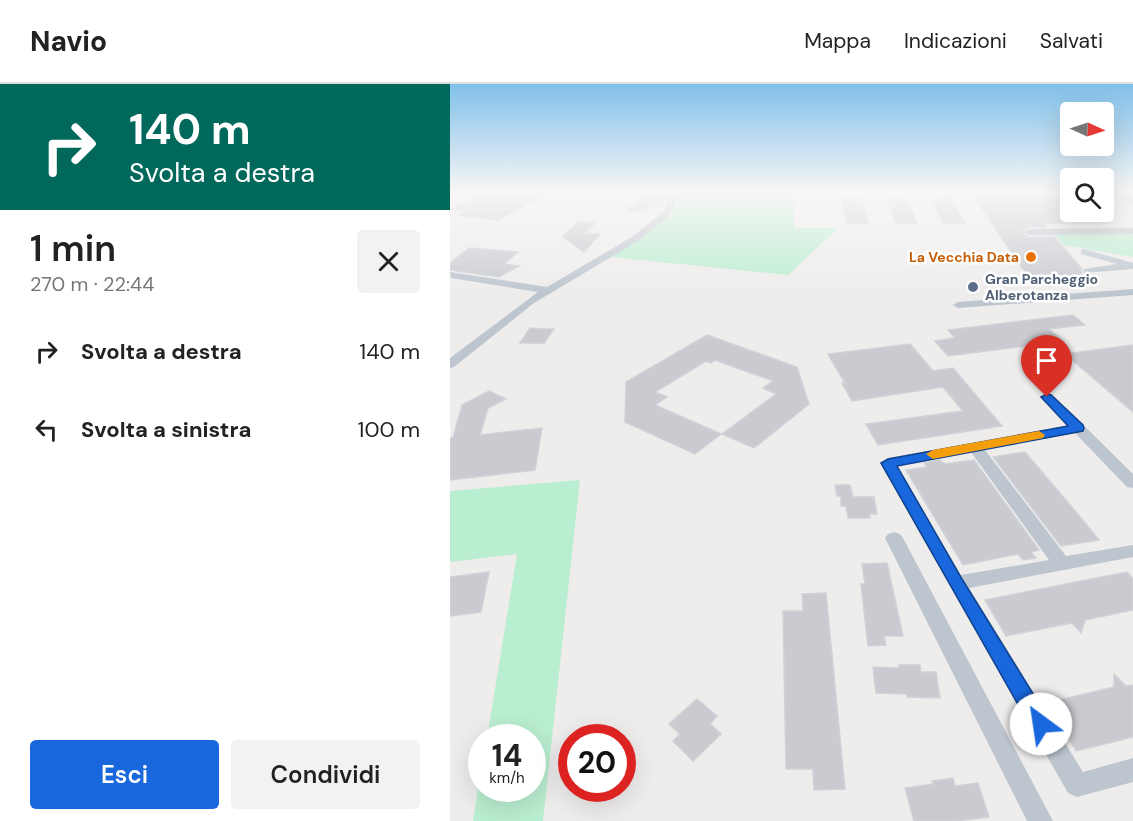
<!DOCTYPE html>
<html lang="it">
<head>
<meta charset="utf-8">
<style>
  body { margin:0; font-family:"DM Sans",sans-serif; background:#f2f2f2; color:#222; height:100vh; display:flex; flex-direction:column; font-size:22px; white-space:nowrap }
  * { box-sizing:border-box; margin:0 }
  p { font-size:20px; color:#767676 }
  .icon { flex:none; width:33px; height:33px; fill:none; stroke:currentColor; stroke-width:2; stroke-linecap:round; stroke-linejoin:round }
  .map { position:relative; flex:1; overflow:hidden }
  .details { display:flex; flex-direction:column; background:#fff; width:450px }
  .details>* { flex:none }
  .top-card { background:#00695c; color:#fff; overflow:hidden }
  .needle { width:39px; rotate:93deg }
  .controls { position:absolute; left:610px; top:18px; display:grid; gap:12px }
  .controls a { display:grid; place-items:center; width:54px; height:54px; border-radius:6px; background:#fff; box-shadow:0 6px 24px #0002; font-size:30px }
  .speed { position:absolute; left:18px; top:640px; display:flex; gap:12px; font-size:30px; font-weight:700; text-align:center }
  .speed>* { display:grid; place-content:center; width:78px; height:78px; border-radius:50%; background:#fff; box-shadow:0 6px 24px #0002; line-height:1 }
  .speed small { font-size:15px; font-weight:400 }
  .speed .limit { border:9px solid #d22; background:#fff; color:#111 }
  .pin { position:absolute; display:grid; place-items:center; width:51px; height:51px; color:#fff; margin:-62px -26px; border-radius:50% 50% 50% 0; rotate:-45deg; box-shadow:0 0 6px #0007 }
  .pin .icon { rotate:45deg }
  .me { position:absolute; width:66px; margin:-33px; rotate:329deg; stroke-linejoin:round; filter:drop-shadow(0 0 4px #0008) }
  .turn { display:flex; align-items:center; gap:21px; height:126px; padding:0 30px; font-size:27px }
  .turn .icon { width:78px; height:78px; stroke-width:2.5 }
  .turn b { display:block; font-size:42px; line-height:51px }
  .round { display:grid; place-items:center; flex:none; width:63px; height:63px; border-radius:6px; background:#f2f2f2 }
  .head { display:flex; align-items:center; justify-content:space-between; height:102px; padding:0 30px }
  h1 { font-size:36px; font-weight:600; line-height:45px }
  .button { display:flex; gap:12px; margin-top:auto; padding:12px 30px }
  .button a { flex:1; height:69px; border-radius:6px; background:#1967dc; color:#fff; font-size:24px; font-weight:600; line-height:69px; text-align:center }
  .button a+a { background:#f2f2f2; color:#222 }
  ul { padding:0; list-style:none }
  li { display:flex; align-items:center; gap:18px; height:78px; padding:0 30px }
  li div { flex:1 }
  li b { display:block; font-size:22px }
  li em { font-style:normal }
  header { display:flex; align-items:center; gap:36px; box-sizing:border-box; height:84px; padding:0 30px; background:#fff; border-bottom:2px solid #e0e0e0 }
  header strong { font-size:28px }
  nav { display:flex; gap:33px; margin-inline-start:auto; font-size:21px }
  main { display:flex; flex:1; min-height:0 }
  .map>svg:first-child { display:block }
  .green { fill:#baeed0 }
  .building { fill:#c9cbd1; stroke:#d0d2d8; stroke-width:1.5 }
  .lines { fill:none; stroke-linecap:round; stroke-linejoin:round }
  .path { stroke:#72cba3; stroke-width:1.5; stroke-dasharray:2 1.5; stroke-linecap:butt }
  .minor { fill:#bdc6cf; fill-rule:evenodd }
  .path-bridge { stroke:#72cba3; stroke-width:1.5; stroke-dasharray:2 1.5; stroke-linecap:butt }
  .route { fill:#1967dc; stroke:#10438f; stroke-width:1.5 }
  .slow { fill:#f59e0b }
  .food-dot { fill:#e8710a; stroke:#fff; stroke-width:2 }
  .service-dot { fill:#5c6f8a; stroke:#fff; stroke-width:2 }
  .labels { text-anchor:middle; stroke-width:5; stroke-linejoin:round; paint-order:stroke }
  .far-food-label { font-size:14px; font-weight:bold; fill:#c56008; stroke:#fff; text-anchor:end }
  .far-service-label { font-size:14px; font-weight:bold; fill:#4e5e75; stroke:#fff; text-anchor:start }
</style>
</head>
<body>
<header>
<strong>Navio</strong>
<nav><a>Mappa</a><a>Indicazioni</a><a>Salvati</a></nav>
</header>
<main>
<section class="details">
<div class="top-card">
<div class="turn"><svg class="icon" aria-label="right" viewBox="0 0 24 24"><path d="M7 20v-9h11M14 6l5 5-5 5"/></svg><div><b>140 m</b>Svolta a destra</div></div>
</div>
<div class="head"><div><h1>1 min</h1><p>270 m · 22:44</p></div><a class="round"><svg class="icon" aria-label="close" viewBox="0 0 24 24"><path d="M6 6l12 12M18 6L6 18"/></svg></a></div>
<ul>
<li><svg class="icon" aria-label="right" viewBox="0 0 24 24"><path d="M7 20v-9h11M14 6l5 5-5 5"/></svg><div><b>Svolta a destra</b></div><em>140 m</em></li>
<li><svg class="icon" aria-label="left" viewBox="0 0 24 24"><path d="M17 20v-9H6M10 6l-5 5 5 5"/></svg><div><b>Svolta a sinistra</b></div><em>100 m</em></li>
</ul>
<div class="button"><a>Esci</a><a>Condividi</a></div>
</section>
<div class="map">
<svg width="683" height="737" viewBox="0 0 683 737">
  <rect width="100%" height="100%" fill="#efecec"/>
  <g class="green">
    <path d="M225 108H344V144H388L338 191 161 173 207 139 225 112Z"/>
    <path d="M683 149V173L613 161 605 150Z"/>
    <path d="M130 396 93 737H23L31 684 32 705H82V654H37L67 470 0 478V407Z"/>
  </g>
  <g class="building">
    <path d="M196 109 215 110 213 123H200L195 127 177 126Z"/>
    <path d="M96 110 48 136 8 131 16 128 1 125 30 111Z"/>
    <path d="M411 112 418 139H397L394 127 396 125H394L392 115H408Z"/>
    <path d="M501 114 515 139H493L481 115Z"/>
    <path d="M525 114H621V128H649L661 139H593L596 143H577L572 148 577 153H605L632 185V191L638 193 581 197Z"/>
    <path d="M437 115H456L467 139H446Z"/>
    <path d="M128 138 145 139 135 149 150 150 134 168 113 153Z"/>
    <path d="M19 164 68 168 54 180 69 182 49 193 0 186V179Z"/>
    <path d="M623 231 635 241 599 245 613 257 498 272 485 257 505 254 498 246Z"/>
    <path d="M80 244 92 245H104L94 259H70Z"/>
    <path d="M257 251 347 283 359 320 304 364 272 350 326 310 313 304 323 297 265 276 261 279 256 277 205 308 217 313 205 321 271 350 245 370 175 338 176 298Z"/>
    <path d="M460 260 483 287 503 284 552 342 428 361 416 340 513 327 493 303 402 317 392 299H395L378 270Z"/>
    <path d="M683 261V328L615 270 637 267Z"/>
    <path d="M39 307 56 315 38 324 30 351 92 344 85 386 0 396V354H3L12 321Z"/>
    <path d="M575 368 627 429 649 456 611 462 543 373Z"/>
    <path d="M490 376 495 380 524 376 589 466 581 468 586 474 573 476 568 470 513 481 456 386 477 383 474 379Z"/>
    <path d="M385 401H400L403 413H424L427 430H419L420 434H398L396 422H391V412H387Z"/>
    <path d="M437 479 453 552H434L436 561 418 562 411 500H415L412 480Z"/>
    <path d="M39 488 31 528 0 532V493Z"/>
    <path d="M677 488 683 495V526L635 536 631 549 622 539 556 552 535 516Z"/>
    <path d="M376 509 395 705 364 706 363 685H336L333 527H353L352 510Z"/>
    <path d="M449 581H470L471 588H486L490 614 457 613V610L426 609 423 583 449 584Z"/>
    <path d="M664 590 676 602 683 601V653L626 667 597 619 664 603Z"/>
    <path d="M247 615 267 632 260 640 271 650 243 677 223 657 230 650 219 640Z"/>
    <path d="M503 694 505 702 528 699 539 733 505 737H464L455 704 483 700 482 697Z"/>
  </g>
  <g class="lines">
    <path class="path" d="M654 116 657 119"/>
    <g class="minor">
      <path d="M218 108H226L224 123 218 133 188 157 84 219 4 283 0 284V274L88 208 1 194 0 188 97 203 182 153 212 129 216 123Z"/>
      <path d="M665 108H673L683 115V121Z"/>
      <path d="M683 144V150L578 151 574 148 578 145Z"/>
      <path d="M634 165 683 179V185L634 189V185L667 180 631 170V166Z"/>
      <path d="M683 205V211L508 224 503 221 508 218Z"/>
      <path d="M597 309 602 310 683 390V404L677 403 625 349 535 366 616 472 683 461V473L519 504 633 688 683 674V698L627 713 618 709 430 379 438 374 618 342 590 313ZM521 368 599 476 511 491 447 382Z"/>
      <path d="M444 448 450 450 453 454 603 737H577L435 454 438 450Z"/>
    </g>
    <path class="path-bridge" d="M654 116H683"/>
  </g>
  <linearGradient id="sky" x2="0" y2="1"><stop stop-color="#81c0e9"/><stop offset="0.51" stop-color="#f8f6f6"/><stop offset="1" stop-color="#f8f6f6" stop-opacity="0"/></linearGradient>
  <rect width="683" height="211" fill="url(#sky)"/>
  <path class="route" d="M597 310 601 311 633 341 634 344 633 347 447 382 512 495 598 634 601 640 598 647 591 650 583 647 431 379 438 375 618 342 591 313Z"/>
  <path class="slow" d="M589 347 595 351 593 354 483 375 476 370 483 366Z"/>
  <circle class="food-dot" cx="581" cy="173" r="6"/>
  <circle class="service-dot" cx="523" cy="203" r="6"/>
  <g class="labels">
    <g class="far-food-label">
      <text x="569" y="178">La Vecchia Data</text>
    </g>
    <g class="far-service-label">
      <text x="535" y="200">Gran Parcheggio<tspan x="535" dy="16">Alberotanza</tspan></text>
    </g>
  </g>
</svg>
<div class="controls">
<a><svg class="needle" viewBox="-14 -14 28 28"><path d="M0-13l5 13h-10z" fill="#e53935"/><path d="M0 13l5-13h-10z" fill="#767676"/></svg></a>
<a><svg class="icon" aria-label="search" viewBox="0 0 24 24"><circle cx="10" cy="10" r="6"/><path d="M15 15l6 6"/></svg></a>
</div>
<div class="speed"><div>14<small>km/h</small></div><div class="limit">20</div></div>
<div class="pin" style="left:597px;top:313px;background:#d93025"><svg class="icon" aria-label="arrive" viewBox="0 0 24 24"><path d="M6 21V4h12l-3 4 3 4H6"/></svg></div>
<svg class="me" style="left:591px;top:640px" viewBox="-20 -20 40 40"><circle r="19" fill="#fff"/><path d="M0-13L10 11 0 6-10 11z" fill="#1967dc"/></svg>
</div>
</main>
</body>
</html>
